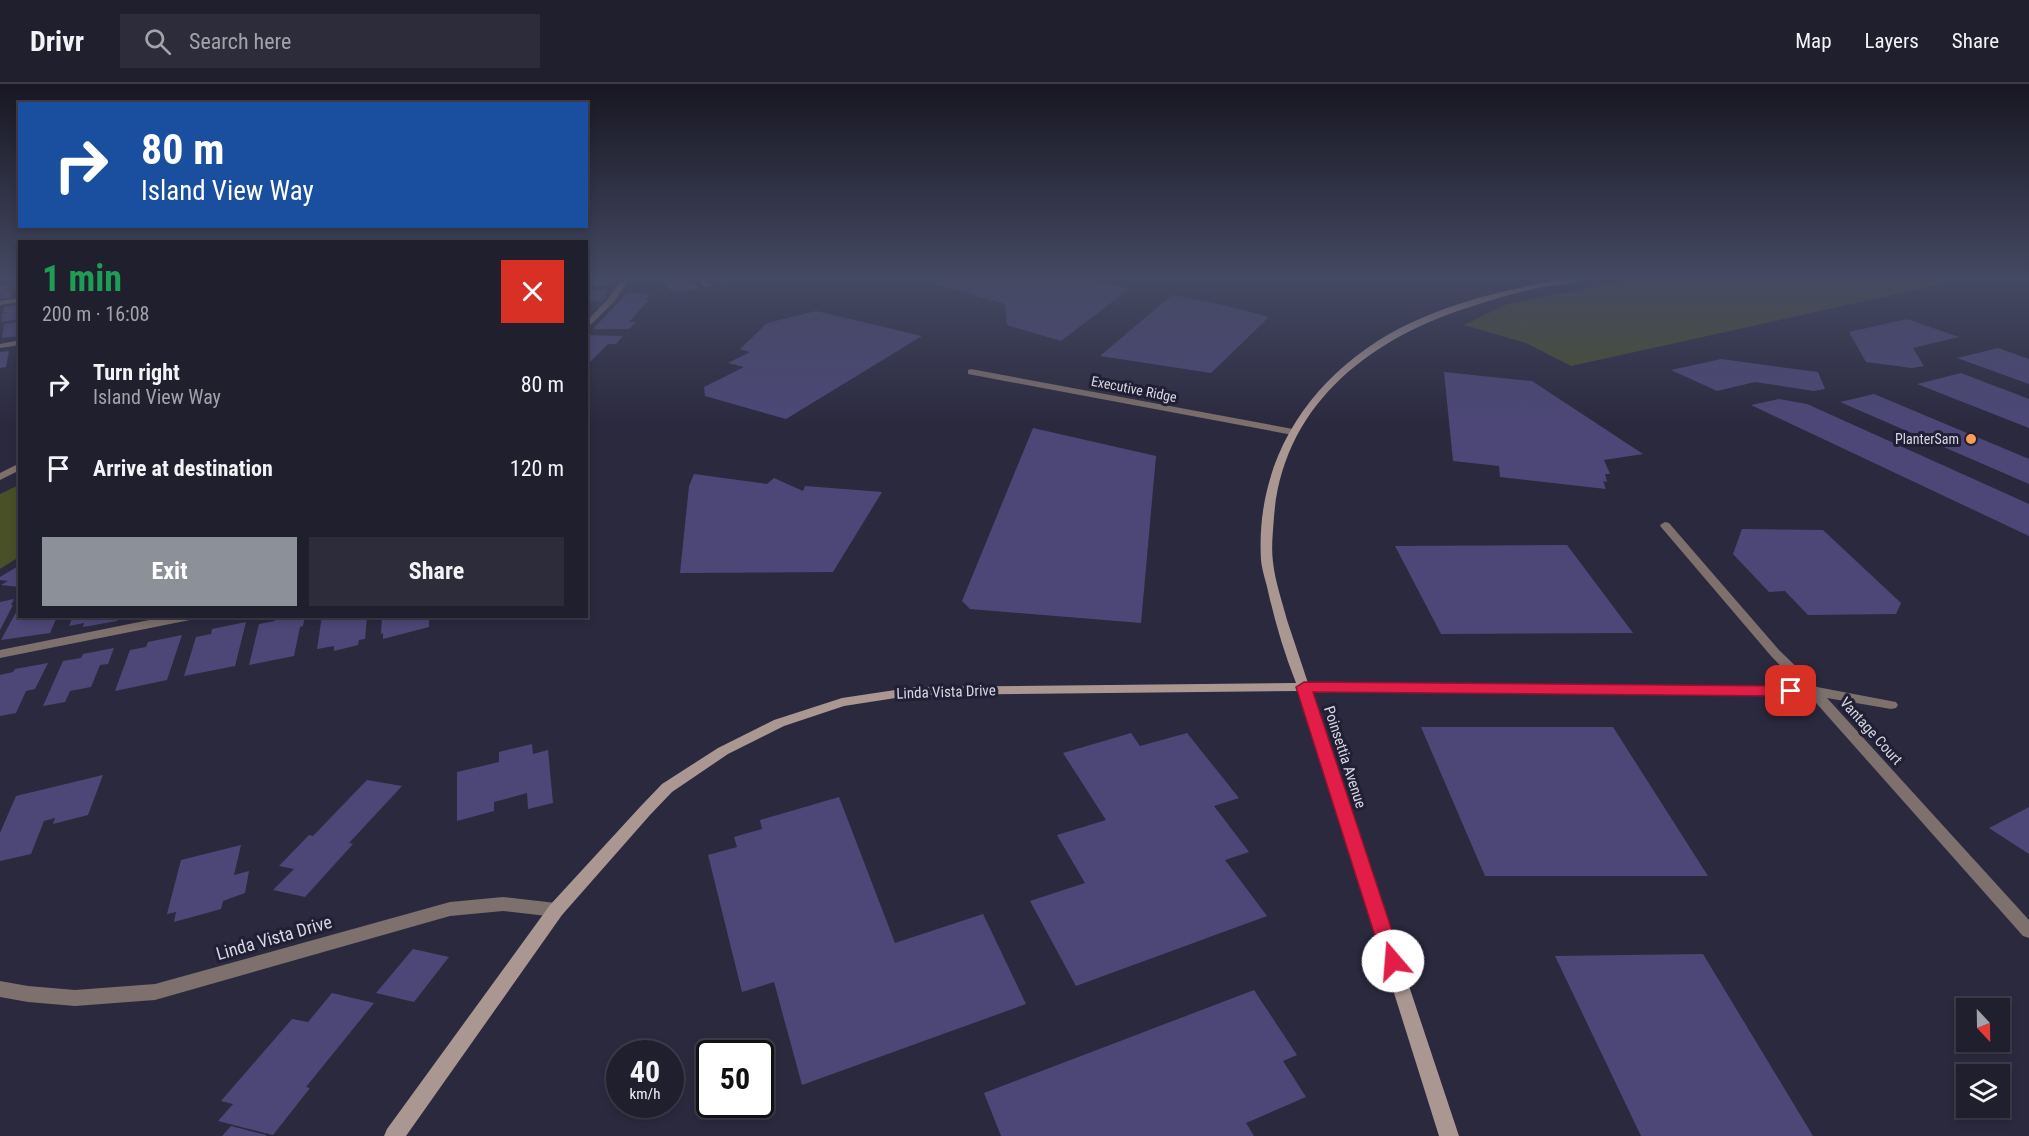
<!DOCTYPE html>
<html lang="en">
<head>
<meta charset="utf-8">
<style>
  body { margin:0; font-family:"Roboto Condensed",sans-serif; background:#2d2c3a; color:#f1f3f6; height:100vh; display:flex; flex-direction:column; font-size:22px; white-space:nowrap }
  * { box-sizing:border-box; margin:0 }
  p { font-size:20px; color:#a2a2aa }
  .icon { flex:none; width:33px; height:33px; fill:none; stroke:currentColor; stroke-width:2; stroke-linecap:round; stroke-linejoin:round }
  .map { position:relative; flex:1; overflow:hidden }
  .drawer { position:absolute; left:18px; top:156px; width:570px; height:378px; display:flex; flex-direction:column; background:#201f2e; border-radius:0px; box-shadow:0 3px 9px #0003,0 0 0 2px #3d3d4a }
  .drawer>* { flex:none }
  .top-card { position:absolute; left:18px; top:18px; width:570px; height:126px; border-radius:0px; box-shadow:0 3px 9px #0003,0 0 0 2px #3d3d4a; background:#1a4fa0; color:#fff; overflow:hidden }
  .needle { width:39px; rotate:158deg }
  .buttons { position:absolute; left:1956px; top:914px; display:grid; gap:12px }
  .buttons a { display:grid; place-items:center; width:54px; height:54px; border-radius:0px; background:#201f2e; box-shadow:0 3px 9px #0003,0 0 0 2px #3d3d4a; font-size:30px }
  .speed { position:absolute; left:606px; top:956px; display:flex; gap:12px; font-size:30px; font-weight:700; text-align:center }
  .speed>* { display:grid; place-content:center; width:78px; height:78px; border-radius:50%; background:#201f2e; box-shadow:0 3px 9px #0003,0 0 0 2px #3d3d4a; line-height:1 }
  .speed small { font-size:15px; font-weight:400 }
  .speed .limit { border:3px solid #111; border-radius:9px; background:#fff; color:#111 }
  .pin { position:absolute; display:grid; place-items:center; width:51px; height:51px; color:#fff; margin:-26px; border-radius:12px; box-shadow:0 3px 9px #0006 }
  .me { position:absolute; width:66px; margin:-33px; rotate:342deg; stroke-linejoin:round; filter:drop-shadow(0 0 4px #0008) }
  .turn { display:flex; align-items:center; gap:21px; height:126px; padding:0 24px; font-size:27px }
  .turn .icon { width:78px; height:78px; stroke-width:2.5 }
  .turn b { display:block; font-size:42px; line-height:51px }
  .round { display:grid; place-items:center; flex:none; width:63px; height:63px; border-radius:0px; background:#2d2c3a }
  .head { display:flex; align-items:center; justify-content:space-between; height:102px; padding:0 24px }
  h1 { font-size:36px; font-weight:700; line-height:45px; color:#1e9e55 }
  .action { display:flex; gap:12px; margin-top:auto; padding:12px 24px }
  .action a { flex:1; height:69px; border-radius:0px; background:#8c9099; color:#fff; font-size:24px; font-weight:700; line-height:69px; text-align:center }
  .action a+a { background:#2d2c3a; color:#f1f3f6 }
  ul { padding:0; list-style:none }
  li { display:flex; align-items:center; gap:18px; height:84px; padding:0 24px }
  li div { flex:1 }
  li b { display:block; font-size:22px }
  li em { font-style:normal }
  header { display:flex; align-items:center; gap:36px; box-sizing:border-box; height:84px; padding:0 30px; background:#201f2e; border-bottom:2px solid #3d3d4a }
  header strong { font-size:28px }
  nav { display:flex; gap:33px; margin-inline-start:auto; font-size:21px }
  .search { width:420px; height:54px; background:#2d2c3a; display:flex; align-items:center; gap:15px; box-sizing:border-box; padding:0 21px; border-radius:0px; color:#a2a2aa; font-size:22px }
  .map>svg:first-child { display:block }
  .green { fill:#495027 }
  .building { fill:#4d4777 }
  .lines { fill:none; stroke-linecap:round; stroke-linejoin:round }
  .street { fill:#7d706d; fill-rule:evenodd }
  .secondary { fill:#aa9791; fill-rule:evenodd }
  .route { fill:#e11d48; stroke:#92132f; stroke-width:1.5 }
  .poi-dot { fill:#fd9d54; stroke:#211f33; stroke-width:2 }
  .labels { text-anchor:middle; stroke-width:6; stroke-linejoin:round; paint-order:stroke }
  .far-street-label { font-size:14px; fill:#d6d6e3; stroke:#211f33 }
  .far-poi-label { font-size:14px; fill:#d6d6e3; stroke:#211f33; text-anchor:end }
  .street-label { font-size:15px; fill:#d6d6e3; stroke:#211f33 }
  .near-street-label { font-size:18px; fill:#d6d6e3; stroke:#211f33 }
</style>
</head>
<body>
<header>
<strong>Drivr</strong>
<div class="search"><svg class="icon" aria-label="search" viewBox="0 0 24 24"><circle cx="10" cy="10" r="6"/><path d="M15 15l6 6"/></svg>Search here</div>
<nav><a>Map</a><a>Layers</a><a>Share</a></nav>
</header>
<div class="map">
<svg width="2029" height="1052" viewBox="0 0 2029 1052">
  <rect width="100%" height="100%" fill="#2b293e"/>
  <g class="green">
    <path d="M1637 194H1970L1571 282 1526 259 1464 241 1507 220Z"/>
    <path d="M19 401V473L0 485V410Z"/>
  </g>
  <g class="building">
    <path d="M586 194H618L614 201 586 202Z"/>
    <path d="M645 194H687L700 204 675 209 656 195 648 196Z"/>
    <path d="M710 194H743V195L719 200Z"/>
    <path d="M949 194H1088L1129 205 1061 257 1007 241 1005 220 934 200Z"/>
    <path d="M14 200V203L6 204V207L12 206 11 214 0 215V202Z"/>
    <path d="M609 205 603 217 586 218V206Z"/>
    <path d="M627 209 650 210 645 216H649L629 238H636L629 245H593Z"/>
    <path d="M1172 211 1219 220 1269 233 1211 289 1100 272Z"/>
    <path d="M20 220V235L1 238 2 229 8 228H3L4 223Z"/>
    <path d="M816 227 922 252 786 335 705 312 704 303 744 283 728 279 750 268 740 265 767 239Z"/>
    <path d="M1907 235 1959 253 1913 264 1924 282 1912 284 1866 278 1849 248Z"/>
    <path d="M20 238V252L2 254 4 240Z"/>
    <path d="M587 251 623 252 616 260H608L586 282Z"/>
    <path d="M1998 264 2029 275V300L1957 274Z"/>
    <path d="M9 267 6 283 0 284V268Z"/>
    <path d="M1721 275 1818 288 1825 305 1814 307 1755 298 1717 307 1671 286Z"/>
    <path d="M1444 288 1532 297 1643 370 1604 376 1610 390H1605L1607 398 1603 397 1606 405 1500 393 1499 382 1453 377Z"/>
    <path d="M1961 289 2029 315V344L1917 300Z"/>
    <path d="M1874 310 2029 375V400L1840 318Z"/>
    <path d="M1779 315 1807 320 2029 420V452L1751 321Z"/>
    <path d="M1033 344 1156 372 1141 539 970 525 962 517Z"/>
    <path d="M694 390 767 400 774 394 803 407 805 402 882 408 833 488 680 489 689 402Z"/>
    <path d="M1742 445 1823 446 1901 519 1896 530 1808 531 1785 507 1769 508 1733 470Z"/>
    <path d="M1567 461 1633 549 1441 550 1395 462Z"/>
    <path d="M20 481V503L1 501 8 497 0 496V493Z"/>
    <path d="M14 515 11 521H13L0 546V518Z"/>
    <path d="M20 521V532H50L48 536 56 535 50 549 1 556Z"/>
    <path d="M73 532H118L117 537 83 543 84 539 69 542Z"/>
    <path d="M283 532H305L303 542 300 543 294 572 249 581 259 540 275 537 276 534Z"/>
    <path d="M322 532H367L365 555 359 556 358 561 334 567V562L317 565Z"/>
    <path d="M382 532H429V543L383 555V549L381 550Z"/>
    <path d="M246 538 235 582 184 592 196 553 211 550 212 545Z"/>
    <path d="M182 551 167 596 115 607 130 566 146 563 148 558Z"/>
    <path d="M114 564 108 580 100 581 91 603 70 607 65 618 43 622 63 577 81 574 83 570Z"/>
    <path d="M48 579 35 605 26 607 16 629 0 632V591L13 588 15 585Z"/>
    <path d="M1421 643H1613L1708 792H1485Z"/>
    <path d="M1131 649 1140 662 1187 649 1239 714 1214 722 1249 768 1225 776 1267 832 1076 902 1030 817 1085 799 1057 751 1106 736 1063 669Z"/>
    <path d="M532 660 533 670 548 666 553 719 528 725 527 709 494 718V727L457 737V688L499 678V668Z"/>
    <path d="M103 691 88 731 53 740 55 734 44 737 31 770 0 777V749L16 712Z"/>
    <path d="M367 696 402 702 349 759 353 760 305 813 273 806 294 785 279 782 309 751 313 752Z"/>
    <path d="M839 713 895 859 983 830 1026 920 802 1001 774 898 742 908 708 771 737 763 734 753 762 745 760 736Z"/>
    <path d="M2029 723V770L1989 744Z"/>
    <path d="M241 761 234 791 249 787 245 809 223 817 221 825 174 838 176 828 167 830 181 776Z"/>
    <path d="M413 865 449 873 414 918 376 909Z"/>
    <path d="M1703 870 1813 1052H1641L1555 872Z"/>
    <path d="M1254 906 1297 971 1283 977 1306 1013 1246 1039 1254 1052H1001L984 1009Z"/>
    <path d="M332 909 374 919 306 1003 310 1004 273 1051 218 1037 233 1020 221 1017 292 935 308 938Z"/>
    <path d="M231 1042 266 1051V1052H222Z"/>
  </g>
  <g class="lines">
    <g class="street">
      <path d="M622 194H629L614 218 586 245V238L608 215Z"/>
      <path d="M694 194H701L712 201 705 203Z"/>
      <path d="M20 214V218L0 221V217Z"/>
      <path d="M20 256V261L0 264V260Z"/>
      <path d="M971 285 1293 345 1298 348 1293 351 968 290V286Z"/>
      <path d="M20 379V386L0 396V389Z"/>
      <path d="M1665 438 1669 439 1779 566 1817 603 1896 618 1898 621 1896 624 1891 625 1827 614 2029 836V854L2023 852 1809 611 1304 607 1297 603 1304 599 1801 603 1771 572 1661 443 1660 441Z"/>
      <path d="M169 532H196L190 536 0 574V566Z"/>
      <path d="M503 813 556 819 562 821 564 826 562 831 556 833 503 827 450 832 155 916 75 922 28 918 0 913V897L28 902 75 906 155 900 450 818Z"/>
    </g>
    <path class="secondary" d="M1570 194H1583C1572 200 1555 201 1543 203 1519 208 1496 214 1473 222 1372 253 1283 319 1274 433 1273 448 1271 463 1273 478 1275 497 1282 517 1287 536L1459 1052H1439L1299 607 915 611 844 622 784 642 728 670 672 708 650 731 562 831 406 1052H384L387 1045 550 821 640 723 662 700 718 664 774 636 842 614 915 603 1296 599C1284 569 1275 538 1268 507 1266 497 1262 487 1261 476 1255 374 1311 291 1400 244 1452 217 1513 204 1570 194Z"/>
  </g>
  <linearGradient id="sky" x2="0" y2="1"><stop stop-color="#181722"/><stop offset="0.57" stop-color="#444963"/><stop offset="1" stop-color="#444963" stop-opacity="0"/></linearGradient>
  <rect width="2029" height="341" fill="url(#sky)"/>
  <path class="route" d="M1304 598 1791 602 1799 607 1791 612 1313 608 1402 877 1400 883 1393 886 1386 883 1383 877 1296 603Z"/>
  <circle class="poi-dot" cx="1971" cy="355" r="6"/>
  <g class="labels">
    <g class="far-street-label">
      <text transform="translate(1134 305) rotate(11)" y="5">Executive Ridge</text>
    </g>
    <g class="far-poi-label">
      <text x="1959" y="360">PlanterSam</text>
    </g>
    <g class="street-label">
      <text transform="translate(946 608) rotate(-2)" y="5">Linda Vista Drive</text>
      <text transform="translate(1871 647) rotate(48)" y="5">Vantage Court</text>
      <text transform="translate(1345 673) rotate(72)" y="5">Poinsettia Avenue</text>
    </g>
    <g class="near-street-label">
      <text transform="translate(274 854) rotate(-16)" y="6">Linda Vista Drive</text>
    </g>
  </g>
</svg>
<div class="buttons">
<a><svg class="needle" viewBox="-14 -14 28 28"><path d="M0-13l5 13h-10z" fill="#e53935"/><path d="M0 13l5-13h-10z" fill="#a2a2aa"/></svg></a>
<a><svg class="icon" aria-label="layers" viewBox="0 0 24 24"><path d="M12 4l9 5-9 5-9-5zM3 14l9 5 9-5"/></svg></a>
</div>
<div class="speed"><div>40<small>km/h</small></div><div class="limit">50</div></div>
<div class="pin" style="left:1791px;top:607px;background:#d93025"><svg class="icon" aria-label="arrive" viewBox="0 0 24 24"><path d="M6 21V4h12l-3 4 3 4H6"/></svg></div>
<svg class="me" style="left:1393px;top:877px" viewBox="-20 -20 40 40"><circle r="19" fill="#fff"/><path d="M0-13L10 11 0 6-10 11z" fill="#e11d48"/></svg>
<div class="top-card">
<div class="turn"><svg class="icon" aria-label="right" viewBox="0 0 24 24"><path d="M7 20v-9h11M14 6l5 5-5 5"/></svg><div><b>80 m</b>Island View Way</div></div>
</div>
<section class="drawer">
<div class="head"><div><h1>1 min</h1><p>200 m · 16:08</p></div><a class="round" style="background:#d93025;color:#fff"><svg class="icon" aria-label="close" viewBox="0 0 24 24"><path d="M6 6l12 12M18 6L6 18"/></svg></a></div>
<ul>
<li><svg class="icon" aria-label="right" viewBox="0 0 24 24"><path d="M7 20v-9h11M14 6l5 5-5 5"/></svg><div><b>Turn right</b><p>Island View Way</p></div><em>80 m</em></li>
<li><svg class="icon" aria-label="arrive" viewBox="0 0 24 24"><path d="M6 21V4h12l-3 4 3 4H6"/></svg><div><b>Arrive at destination</b></div><em>120 m</em></li>
</ul>
<div class="action"><a>Exit</a><a>Share</a></div>
</section>
</div>
</body>
</html>
